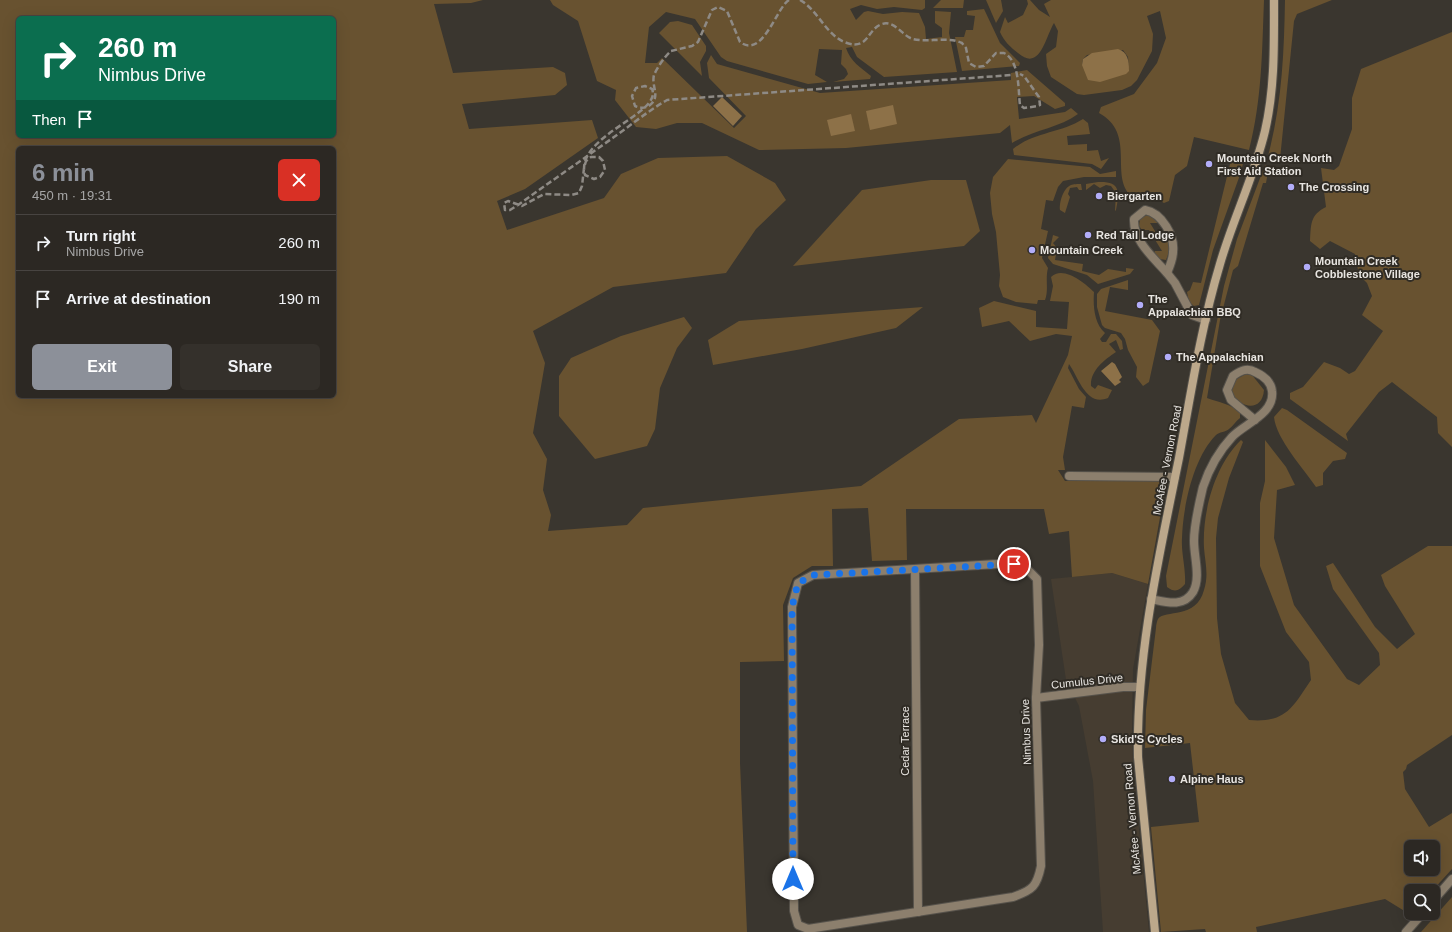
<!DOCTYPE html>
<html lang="en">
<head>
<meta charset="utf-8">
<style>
  body { margin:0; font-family:Arial,sans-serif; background:#34302b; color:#f1f3f6; height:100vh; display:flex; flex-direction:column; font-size:15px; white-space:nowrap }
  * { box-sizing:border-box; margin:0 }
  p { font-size:13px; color:#a6a6a6 }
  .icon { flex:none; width:22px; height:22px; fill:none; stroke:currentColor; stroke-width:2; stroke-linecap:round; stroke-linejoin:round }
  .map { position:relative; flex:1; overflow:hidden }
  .drawer { position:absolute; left:16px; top:146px; width:320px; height:252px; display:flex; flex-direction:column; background:#2c2823; border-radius:6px; box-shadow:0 4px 16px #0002,0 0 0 1px #484441 }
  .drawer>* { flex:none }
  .banner { position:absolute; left:16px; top:16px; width:320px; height:122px; border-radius:6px; box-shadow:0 4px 16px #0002,0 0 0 1px #484441; background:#0b6e4f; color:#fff; overflow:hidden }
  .fabs { position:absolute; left:1404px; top:840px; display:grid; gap:8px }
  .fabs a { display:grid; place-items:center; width:36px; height:36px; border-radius:6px; background:#2c2823; box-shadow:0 4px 16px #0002,0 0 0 1px #484441; font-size:20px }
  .pin { position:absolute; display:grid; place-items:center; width:34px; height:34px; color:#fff; margin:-17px; border:2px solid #fff; border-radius:50%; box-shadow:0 1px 4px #0007 }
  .me { position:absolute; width:44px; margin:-22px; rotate:0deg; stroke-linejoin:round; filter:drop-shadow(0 0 3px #0008) }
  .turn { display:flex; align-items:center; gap:14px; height:84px; padding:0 16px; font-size:18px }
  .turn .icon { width:52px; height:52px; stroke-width:2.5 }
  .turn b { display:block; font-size:28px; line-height:34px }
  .then { display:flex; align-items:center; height:38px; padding:0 16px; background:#0003; gap:8px; font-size:15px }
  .round { display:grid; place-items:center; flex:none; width:42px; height:42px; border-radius:6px; background:#34302b }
  .headline { display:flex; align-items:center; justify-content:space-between; height:68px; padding:0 16px }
  h1 { font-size:24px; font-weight:600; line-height:30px; color:#8c9099 }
  .primary-button { display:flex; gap:8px; margin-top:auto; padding:8px 16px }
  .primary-button a { flex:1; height:46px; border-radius:6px; background:#8c9099; color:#fff; font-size:16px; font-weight:600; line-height:46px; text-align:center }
  .primary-button a+a { background:#34302b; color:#f1f3f6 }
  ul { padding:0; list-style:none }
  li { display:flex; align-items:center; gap:12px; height:56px; padding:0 16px; border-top:1px solid #484441 }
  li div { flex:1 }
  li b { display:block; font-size:15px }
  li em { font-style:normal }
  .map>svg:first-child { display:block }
  .built { fill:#463d31 }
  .green { fill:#685230; fill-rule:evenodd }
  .water { fill:#8d7148 }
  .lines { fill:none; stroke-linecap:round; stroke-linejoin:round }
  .street-casing { stroke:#56524b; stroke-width:10 }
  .secondary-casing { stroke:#56524b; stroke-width:10 }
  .street { stroke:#8c7f6d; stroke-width:8 }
  .secondary { stroke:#bca88b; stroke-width:8 }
  .rail { stroke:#8e8a85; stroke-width:2.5; stroke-dasharray:6 3; stroke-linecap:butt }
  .route { stroke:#1a73e8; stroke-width:7; stroke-dasharray:0 12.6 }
  .poi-dot { fill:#b2adf9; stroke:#302c25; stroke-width:1.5 }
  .labels { text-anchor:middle; stroke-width:4; stroke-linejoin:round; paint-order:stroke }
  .poi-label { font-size:11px; font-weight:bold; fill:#e8e5e1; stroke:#302c25; text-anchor:start }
  .street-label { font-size:11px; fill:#e8e5e1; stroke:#302c25 }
</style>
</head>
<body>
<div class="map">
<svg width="1452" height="932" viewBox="0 0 1452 932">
  <rect width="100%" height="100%" fill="#3a362f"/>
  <path class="built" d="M1112 573 1148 584 1133 669 1132 729 1133 766 1149 932H1103L1093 781 1079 706 1066 680 1051 579Z"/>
  <g class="green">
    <path d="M0 0H483L471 3 434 4 453 73 553 67 565 73 567 85 555 95 462 104 469 129 592 120 598 138 525 189 497 201 507 230 604 198 621 174 658 158 727 156 775 183 786 200 756 229 726 273 613 287 533 331 545 363 533 433 547 459 543 490 551 515 548 531 627 525 643 508 861 486 959 419 1032 415 1036 423 1068 355 1072 336 1056 334 1030 341 1009 321 982 327 979 308 994 301 1036 311V327L1067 329 1069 302 1050 301 1053 286 1051 277C1063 265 1085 283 1094 292 1093 306 1094 323 1105 333L1100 339 1102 342H1106L1111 334H1116L1122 341 1123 349 1120 350 1116 340 1109 344 1116 352C1104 360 1090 371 1091 386L1095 389 1098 385 1112 390 1108 398C1086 407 1079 378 1069 364L1068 368 1079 389 1086 397 1084 408 1072 406 1063 457 1065 470H1058L1065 481 1162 480 1166 484 1148 584 1112 573 1072 577 1069 531 1049 534 1044 509H906L907 560 872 561 868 508 832 509 833 566H812L793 578 783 605 784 661 740 662V763L747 932H0ZM18 18H334V136H18ZM18 148H334V396H18Z"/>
    <path d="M550 0H925V8L922 10 894 7 877 9 861 5 850 9 856 20 864 12 868 11 883 14 902 12 919 13 925 27 926 39 942 37V28L935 23V11L951 12 949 33 957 72 884 77 857 57 852 47 846 48C850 61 861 68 871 76L870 79 833 82 844 79 848 74 846 69 841 64 842 50 819 49 815 75 827 82 808 84 727 61 721 57 695 19 666 12 649 27 645 63H657L662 58 734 128 746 116 709 78 707 63 711 55 717 64 820 93 1011 80V73L1027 70 1065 103V106L1055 109 1034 96 1017 97 1019 119 1065 112 1071 108 1078 114C1059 128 1033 130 1012 143L1010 125 1000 133 846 148 759 150 702 123H677L656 129 636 127 615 100 616 90 597 81 578 21 553 5Z"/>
    <path d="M941 0H964L963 8H933Z"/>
    <path d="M986 0H1001L1003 11 996 23Z"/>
    <path d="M1027 0H1030L1039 10 1050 17 1044 4 1051 0H1264C1262 52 1262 100 1249 150L1194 137 1187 166 1175 175 1169 201 1164 203C1160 200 1153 197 1147 196 1141 196 1136 201 1130 195 1110 174 1136 133 1099 113L1101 107 1134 94 1157 63 1166 38 1160 11 1147 16 1153 34 1152 51 1137 80 1131 86 1122 90 1084 95 1077 94 1051 77 1047 66 1046 54 1056 47 1058 31 1054 23C1045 38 1040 72 1018 53 1010 47 1004 41 1000 32L1005 17 1008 23 1023 15 1028 4ZM1123 50 1128 57 1129 71 1082 65 1083 59 1087 55Z"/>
    <path d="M1285 0H1332L1297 14 1294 21 1280 159 1268 156C1282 103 1284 54 1285 0Z"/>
    <path d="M984 9 1000 43 1020 63 1019 66 962 71 955 37H964L966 30H973L975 16 967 15V11Z"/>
    <path d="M678 21 692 25 706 46V51L700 62 702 76 659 33 670 22Z"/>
    <path d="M1452 32V447L1438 433 1437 417 1392 382 1379 392 1346 434 1348 441 1290 399V393L1303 387 1324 362 1340 368 1349 374 1355 371 1383 331 1362 315 1372 296 1367 283 1359 275 1355 254 1330 241 1320 249 1310 241C1311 224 1310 215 1326 207L1321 168 1334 170 1339 166 1352 129V98L1361 69Z"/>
    <path d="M1083 119 1088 123 1090 134 1067 136 1068 145 1087 144V151L1098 150 1101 161 1109 158 1101 169 1092 164 1014 155 1013 149C1034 132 1061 133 1083 119Z"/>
    <path d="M1232 156 1244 159 1241 172 1213 250 1199 305 1194 306 1189 302 1187 292 1190 290 1193 282 1201 283Z"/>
    <path d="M1008 159 1090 167 1100 174 1116 171V177H1084L1063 181 1058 187 1053 201 1046 200 1041 229 1048 231 1042 258 1048 268C1045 279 1049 290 1045 300H1038L1037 304 1016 302 1003 297 999 286 1000 275 996 232 992 214 990 193 993 177Z"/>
    <path d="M1265 165 1269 166 1266 183H1263L1238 266 1233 270 1220 320 1207 398C1218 402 1230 404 1240 412V418C1236 421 1233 426 1229 429 1226 432 1219 432 1216 435 1193 458 1183 507 1182 538 1181 553 1186 568 1185 584 1179 591 1175 593 1167 587L1166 576 1224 286 1237 239Z"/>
    <path d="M931 180H966L980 231 964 246 793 266 862 190Z"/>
    <path d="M1098 182C1120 181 1120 191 1116 210L1115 211 1116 193 1111 186 1106 185 1100 188 1094 184 1086 190V184Z"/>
    <path d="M1081 184 1082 190H1079L1077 187 1070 188 1068 194 1070 197 1065 213 1060 210C1059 203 1063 188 1071 185 1073 184 1078 184 1081 184Z"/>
    <path d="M1148 215 1157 220V223H1150L1158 236H1165L1168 238 1170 249 1166 260 1160 259 1154 253 1155 251H1162L1149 230H1142L1139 226 1140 218Z"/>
    <path d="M1053 235 1059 237 1053 243 1057 248 1055 260 1083 264 1082 271 1099 275 1108 269 1126 272V268L1134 269 1130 274 1098 284 1087 275 1053 264 1048 258Z"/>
    <path d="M1128 280V290L1110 287 1105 311 1152 320 1160 331 1149 382 1143 386 1136 377 1137 367 1128 350 1125 339 1121 333 1105 328 1102 325 1097 307V294L1101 289Z"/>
    <path d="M923 307 896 328 802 349 713 365 708 340 739 321Z"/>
    <path d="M684 317 692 328 677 348 660 388 655 429 647 446 595 459 559 416V376L571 358 621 336Z"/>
    <path d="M1246 374 1252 375 1264 390C1262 413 1240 408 1231 393L1235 380Z"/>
    <path d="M1282 408 1287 410 1347 453 1345 459 1333 461 1323 473V485L1316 487C1304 469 1276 439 1274 417Z"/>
    <path d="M1241 440 1243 442 1229 478 1218 518 1216 538 1217 618 1221 654 1235 703 1249 720C1286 723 1292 708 1311 680L1309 662 1286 632 1260 566V503L1265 481V440L1286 467 1295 485 1277 490 1274 538 1294 605 1347 679 1359 685 1380 665 1379 653 1333 589 1326 566 1333 563 1375 627 1397 649 1415 634 1385 586 1381 575 1428 546H1452V735L1407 765 1406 769 1403 772 1405 789 1429 827 1452 813V869L1432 891H1411L1412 913 1411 915 1385 899 1256 927 1257 932H1206L1205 929 1161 932 1151 827 1199 822 1190 743 1145 748 1146 710 1156 628C1156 625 1157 621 1158 619 1165 609 1196 620 1204 590 1209 575 1205 562 1204 548 1202 512 1215 465 1241 440ZM1411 847H1433V869H1411Z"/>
    <path d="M1452 897V932H1421Z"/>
  </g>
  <g class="water">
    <path d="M1118 49C1128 52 1129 61 1129 71L1126 74 1100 82 1088 80 1082 65 1083 59 1092 53Z"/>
    <path d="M722 97 742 116 733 126 713 106Z"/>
    <path d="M893 105 897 124 870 130 866 111Z"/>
    <path d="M851 114 855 131 831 136 827 120Z"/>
    <path d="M1112 362 1115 364 1122 377 1119 380 1121 382 1115 386 1101 371Z"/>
  </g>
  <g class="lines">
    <defs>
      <g id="street">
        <path d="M1145 210C1162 213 1175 236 1173 252 1173 259 1170 266 1167 273 1154 258 1133 241 1134 219Z"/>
        <path d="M1167 273 1175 283 1192 315 1206 320"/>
        <path d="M1069 476 1175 477"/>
        <path d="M1014 563 1028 570 1037 579 1039 645 1036 698 1041 866C1037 886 1033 890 1013 897L808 929 798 925 794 911 792 607 798 583 813 575Z"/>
        <path d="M915 569 918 912"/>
        <path d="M1151 599C1166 602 1183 608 1193 592 1201 578 1194 557 1194 541 1194 524 1199 504 1203 487 1209 469 1219 451 1232 437 1244 424 1275 414 1272 391 1271 381 1264 376 1255 372 1247 367 1240 371 1233 376L1227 390 1231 400 1255 420"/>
        <path d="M1036 698 1123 687H1140"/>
        <path d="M1433 901 1452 879"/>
        <path d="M1406 932 1423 913"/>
      </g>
      <path id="secondary" d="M1155 932 1138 757C1136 656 1159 556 1179 458 1191 393 1201 327 1220 264 1233 219 1254 177 1265 131 1275 88 1274 44 1274 0"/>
    </defs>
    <use href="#street" class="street-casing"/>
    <use href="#secondary" class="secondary-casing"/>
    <use href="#street" class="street"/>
    <use href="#secondary" class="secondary"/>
    <g class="rail">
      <path d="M789 0C776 8 763 59 740 42L727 11 718 7 712 10 698 42 692 46 671 51C665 56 657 68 654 75 651 86 661 97 650 105 645 109 640 108 635 106L632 96 636 88 645 86 652 89C663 114 574 136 585 175L594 179 600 177 605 170 603 161 599 157H591L586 161 584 168 582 186 579 193 571 195 544 194 522 206 508 201 504 203 505 210H510L518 205C550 182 582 160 614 137 631 125 648 111 667 100L1012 75"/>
      <path d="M800 0C818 10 827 37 847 43 869 50 867 29 882 24 895 20 902 36 913 39 929 43 947 36 962 43L966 48 969 63 976 67 984 66 996 53H1004C1020 61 1018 90 1020 105L1024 108 1038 106 1040 105 1039 97 1024 76 1020 74"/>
    </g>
  </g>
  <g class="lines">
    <path class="route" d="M793 879 792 607 798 583 814 575 1014 564"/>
  </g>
  <g class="poi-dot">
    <circle cx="1209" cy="164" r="4"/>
    <circle cx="1291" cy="187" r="4"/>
    <circle cx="1099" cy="196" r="4"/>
    <circle cx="1088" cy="235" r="4"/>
    <circle cx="1032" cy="250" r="4"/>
    <circle cx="1307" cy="267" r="4"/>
    <circle cx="1140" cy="305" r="4"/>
    <circle cx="1168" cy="357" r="4"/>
    <circle cx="1103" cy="739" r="4"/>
    <circle cx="1172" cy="779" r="4"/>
  </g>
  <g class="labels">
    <g class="poi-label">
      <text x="1217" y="162">Mountain Creek North<tspan x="1217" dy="13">First Aid Station</tspan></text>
      <text x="1299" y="191">The Crossing</text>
      <text x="1107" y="200">Biergarten</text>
      <text x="1096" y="239">Red Tail Lodge</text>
      <text x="1040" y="254">Mountain Creek</text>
      <text x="1315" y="265">Mountain Creek<tspan x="1315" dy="13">Cobblestone Village</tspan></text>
      <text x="1148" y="303">The<tspan x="1148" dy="13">Appalachian BBQ</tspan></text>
      <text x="1176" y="361">The Appalachian</text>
      <text x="1111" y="743">Skid'S Cycles</text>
      <text x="1180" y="783">Alpine Haus</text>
    </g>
    <g class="street-label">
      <text transform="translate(1167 460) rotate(-79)" y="4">McAfee - Vernon Road</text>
      <text transform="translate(1087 681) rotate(-6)" y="4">Cumulus Drive</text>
      <text transform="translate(1026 732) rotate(-92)" y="4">Nimbus Drive</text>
      <text transform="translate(905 741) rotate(-90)" y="4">Cedar Terrace</text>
      <text transform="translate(1132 819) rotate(-95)" y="4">McAfee - Vernon Road</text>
    </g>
  </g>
</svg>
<div class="fabs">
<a><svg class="icon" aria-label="sound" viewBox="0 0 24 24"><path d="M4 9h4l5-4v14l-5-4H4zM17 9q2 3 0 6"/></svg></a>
<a><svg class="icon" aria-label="search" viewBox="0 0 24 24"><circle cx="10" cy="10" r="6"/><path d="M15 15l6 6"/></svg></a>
</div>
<div class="pin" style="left:1014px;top:564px;background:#d93025"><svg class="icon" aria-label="arrive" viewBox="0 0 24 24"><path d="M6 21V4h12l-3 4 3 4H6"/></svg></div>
<svg class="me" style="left:793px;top:879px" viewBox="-20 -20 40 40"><circle r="19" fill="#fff"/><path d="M0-13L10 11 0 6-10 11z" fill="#1a73e8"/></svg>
<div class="banner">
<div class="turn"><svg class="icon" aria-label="right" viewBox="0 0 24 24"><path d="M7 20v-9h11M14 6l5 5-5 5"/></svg><div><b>260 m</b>Nimbus Drive</div></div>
<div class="then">Then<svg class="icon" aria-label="arrive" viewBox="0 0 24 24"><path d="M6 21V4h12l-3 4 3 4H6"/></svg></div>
</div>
<section class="drawer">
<div class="headline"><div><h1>6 min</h1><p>450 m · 19:31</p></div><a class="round" style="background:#d93025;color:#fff"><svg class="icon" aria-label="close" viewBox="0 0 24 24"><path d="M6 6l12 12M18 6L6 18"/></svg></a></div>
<ul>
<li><svg class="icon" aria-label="right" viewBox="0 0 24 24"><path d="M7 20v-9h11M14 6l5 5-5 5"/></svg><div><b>Turn right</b><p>Nimbus Drive</p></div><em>260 m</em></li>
<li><svg class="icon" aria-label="arrive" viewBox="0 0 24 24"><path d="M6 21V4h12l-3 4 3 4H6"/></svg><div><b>Arrive at destination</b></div><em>190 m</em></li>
</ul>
<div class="primary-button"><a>Exit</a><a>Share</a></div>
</section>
</div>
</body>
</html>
